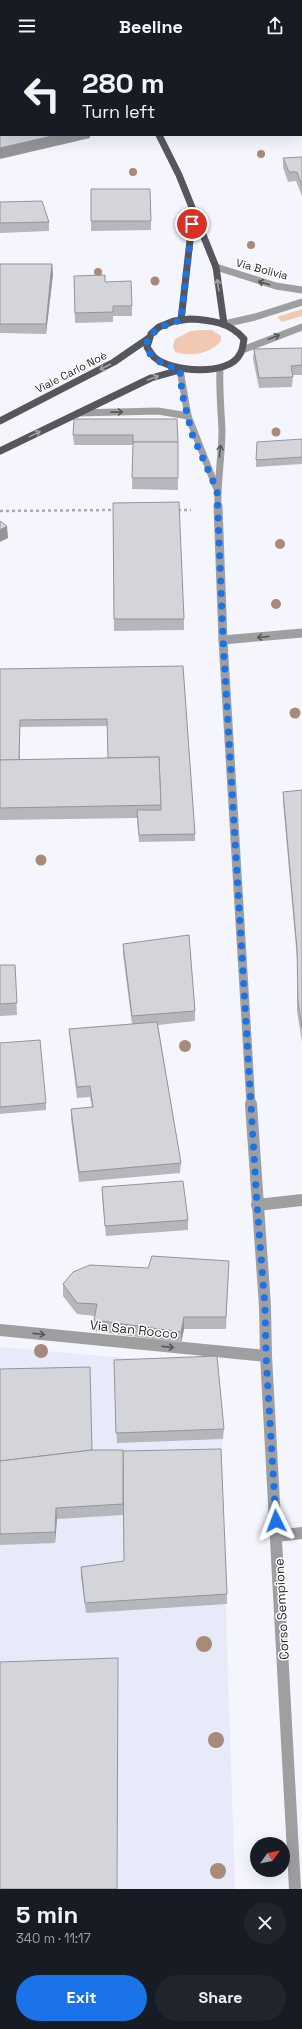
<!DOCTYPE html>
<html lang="en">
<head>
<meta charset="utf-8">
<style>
  body { margin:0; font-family:"Space Grotesk",sans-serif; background:#20242c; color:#f1f3f6; height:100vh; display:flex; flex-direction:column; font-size:15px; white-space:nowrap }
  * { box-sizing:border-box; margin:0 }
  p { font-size:13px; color:#9ea1a6 }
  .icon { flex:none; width:22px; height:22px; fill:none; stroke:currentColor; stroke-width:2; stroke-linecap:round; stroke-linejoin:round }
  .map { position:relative; height:1837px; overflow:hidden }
  .panel { display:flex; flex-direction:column; background:#171b24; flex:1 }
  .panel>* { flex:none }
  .top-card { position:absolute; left:0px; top:0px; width:302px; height:84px; box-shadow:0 4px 16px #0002; background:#171b24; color:#f1f3f6; overflow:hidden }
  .needle { width:26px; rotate:57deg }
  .fabs { position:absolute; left:250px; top:1785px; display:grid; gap:8px }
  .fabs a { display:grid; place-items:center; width:40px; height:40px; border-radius:50%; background:#171b24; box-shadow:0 4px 16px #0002; font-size:20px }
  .pin { position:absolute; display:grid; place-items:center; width:34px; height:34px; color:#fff; margin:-17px; border:2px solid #fff; border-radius:50%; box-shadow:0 1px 4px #0007 }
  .me { position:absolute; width:44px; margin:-22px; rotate:357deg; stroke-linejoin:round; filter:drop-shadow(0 0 3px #0008) }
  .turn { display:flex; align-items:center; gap:14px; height:84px; padding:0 16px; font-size:18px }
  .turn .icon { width:52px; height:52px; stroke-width:2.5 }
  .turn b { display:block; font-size:28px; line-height:34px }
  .round { display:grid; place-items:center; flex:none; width:42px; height:42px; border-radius:21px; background:#20242c }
  .summary { display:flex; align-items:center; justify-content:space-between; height:68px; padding:0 16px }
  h1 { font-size:24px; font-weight:700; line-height:30px }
  .action { display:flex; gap:8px; margin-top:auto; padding:8px 16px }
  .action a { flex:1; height:46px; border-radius:24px; background:#1a73e8; color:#fff; font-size:16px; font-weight:700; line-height:46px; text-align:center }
  .action a+a { background:#20242c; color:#f1f3f6 }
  header { display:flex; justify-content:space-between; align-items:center; height:52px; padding:0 16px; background:#171b24; font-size:18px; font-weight:700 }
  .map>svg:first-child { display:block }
  .built { fill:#e7eaf8 }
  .green { fill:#f1c8b2 }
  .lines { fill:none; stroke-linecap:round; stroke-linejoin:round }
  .path { stroke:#aaaaaf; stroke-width:2.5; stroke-dasharray:3 3; stroke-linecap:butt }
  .minor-far2 { stroke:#9e9fa1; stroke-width:7 }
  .minor-far1 { stroke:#9e9fa1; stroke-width:9 }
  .minor { stroke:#9e9fa1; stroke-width:12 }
  .major { stroke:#56575c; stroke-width:7 }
  .tree { fill:#a78a77 }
  .wall { fill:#b6b7bc; fill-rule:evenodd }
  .shaded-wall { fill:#949599 }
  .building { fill:#d4d5db; stroke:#949599 }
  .oneway { stroke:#575759 }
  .oneway2 { stroke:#a2a3a5 }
  .route { stroke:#1a73e8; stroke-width:7; stroke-dasharray:0 12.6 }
  .labels { text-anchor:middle; stroke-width:3; stroke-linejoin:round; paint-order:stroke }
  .far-street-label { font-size:11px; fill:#272729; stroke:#fff }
  .street-label { font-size:13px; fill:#272729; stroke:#fff }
</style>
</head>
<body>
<header><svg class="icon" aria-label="menu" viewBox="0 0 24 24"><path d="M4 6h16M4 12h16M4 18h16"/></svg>Beeline<svg class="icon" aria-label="share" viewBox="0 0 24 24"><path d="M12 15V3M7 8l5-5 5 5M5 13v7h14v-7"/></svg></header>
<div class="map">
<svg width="302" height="1837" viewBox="0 0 302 1837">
  <rect width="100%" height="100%" fill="#f5f6fd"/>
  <path class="built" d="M0 1295 217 1314 223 1387 221 1407 235 1837H0Z"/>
  <g class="green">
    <path d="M302 257V264L282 270 277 265Z"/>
    <path d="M201 278H212L221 284V289C209 302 192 305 175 300L173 294 175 287 191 279Z"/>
  </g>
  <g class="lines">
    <g class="path">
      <path d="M178 458H191"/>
      <path d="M0 459 115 458"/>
    </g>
    <g class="minor-far2">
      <path d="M216 215 276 234 302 238"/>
      <path d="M224 272 255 265 302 250"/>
      <path d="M245 297 302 275"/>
      <path d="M180 318 188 364 216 435"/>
      <path d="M78 361 158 359 188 364"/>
      <path d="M218 455C217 429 222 404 222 378 221 357 219 337 220 316"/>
    </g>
    <g class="minor-far1">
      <path d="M218 454 223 588 251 1053"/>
      <path d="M223 588 302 581"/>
    </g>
    <g class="minor">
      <path d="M251 1052 265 1255 266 1304 295 1837"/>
      <path d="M257 1153 302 1148"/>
      <path d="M0 1278 266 1304"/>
      <path d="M277 1484 302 1481"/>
    </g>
    <g class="major">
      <path d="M159 83 179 123 216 215 224 272"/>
      <path d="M190 267C210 268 230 270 244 287 243 292 243 298 240 302 229 325 170 320 154 305 151 302 149 298 147 295L151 282 159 275 174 269Z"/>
      <path d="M181 268 193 162"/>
      <path d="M0 369 114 310 149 286"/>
      <path d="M0 399 151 326 180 318"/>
    </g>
  </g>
  <g class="tree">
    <circle cx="261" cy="102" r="4"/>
    <circle cx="133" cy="120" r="4"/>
    <circle cx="251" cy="193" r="4"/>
    <circle cx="98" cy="220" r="4"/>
    <circle cx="155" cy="229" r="4.5"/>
    <circle cx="276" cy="380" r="4.5"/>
    <circle cx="280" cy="492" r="5"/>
    <circle cx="276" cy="552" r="5"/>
    <circle cx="295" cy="661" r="5.5"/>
    <circle cx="41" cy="808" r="5.5"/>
    <circle cx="185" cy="994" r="6"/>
    <circle cx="41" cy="1299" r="7"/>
    <circle cx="204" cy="1592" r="8"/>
    <circle cx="216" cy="1688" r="8"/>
    <circle cx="218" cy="1819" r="8"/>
  </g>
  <g class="wall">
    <rect x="301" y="29" width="1" height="52"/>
    <path d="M302 105V144L296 129 288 130 283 115V106Z"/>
    <path d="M0 150 49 170V179L0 181Z"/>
    <path d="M91 169H151V178L91 179Z"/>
    <path d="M0 212H52L53 222 46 282 0 281Z"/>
    <path d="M74 224 132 254V264H113V270L75 271Z"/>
    <path d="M302 296V323H293L292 335 259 336 253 307 254 297Z"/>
    <path d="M177 367 178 438 132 437 133 393H74L73 383Z"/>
    <path d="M302 387V412L256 415V408Z"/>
    <path d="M113 451 184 567V578L114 579Z"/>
    <path d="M183 614 195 782V789L139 790 137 766 0 768V617ZM107 674 108 706 20 708V675Z"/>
    <path d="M302 738V990L297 959V907L283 750V740Z"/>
    <path d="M123 892 195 959V969L158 973 181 1111 180 1121 79 1130 71 1067V1057L92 1055 90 1045 77 1046 70 988 69 977 132 972 123 902Z"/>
    <path d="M0 913H15L17 963 0 964Z"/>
    <path d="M0 991 46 1051V1058L0 1062Z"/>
    <path d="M102 1135 188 1168V1178L106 1184 102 1145Z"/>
    <path d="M229 1209 226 1277H184L181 1291 94 1279V1268L95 1264 77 1262 63 1244V1232L148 1216Z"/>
    <path d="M114 1308 224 1377 223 1387 117 1391Z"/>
    <path d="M0 1317 92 1398 123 1399 227 1542V1552L86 1561 81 1525V1515L124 1509 123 1463 57 1467 55 1491 0 1493Z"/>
  </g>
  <g class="shaded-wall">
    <rect x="227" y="0" width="18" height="1"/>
    <path d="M56 83H90V86L0 107V96Z"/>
    <path d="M52 212 53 222 46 282V272Z"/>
    <path d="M7 474 8 486 0 490V478Z"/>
    <path d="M184 1265V1277L181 1291V1280Z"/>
    <path d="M56 1456 57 1467 55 1491V1480Z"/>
  </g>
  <g class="building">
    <path d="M155 0H233L234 1H150Z"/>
    <rect x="301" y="29" width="1" height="42"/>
    <path d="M1 72V83H56L0 96V73Z"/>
    <path d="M302 105V134L297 120H289L283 106Z"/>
    <path d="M91 137H150L151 169H91Z"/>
    <path d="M42 149 49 170 0 171V150Z"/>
    <path d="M0 212H52L46 272H0Z"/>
    <path d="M105 223V230L131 229 132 254H113V260L75 261 74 224Z"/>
    <path d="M302 296V313L291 314 293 325 259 326 254 297Z"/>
    <path d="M74 367H177L178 390H133V383H73Z"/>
    <path d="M302 387V405L256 408 257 390Z"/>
    <path d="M133 390H178V426H132Z"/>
    <path d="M179 450 184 567H114L113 451Z"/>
    <path d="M0 469 7 474 0 478Z"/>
    <path d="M183 614 195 782 139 783 137 758H161L159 705 108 706 107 667 20 668 19 708H0V617Z"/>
    <path d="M159 705 161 753 0 756V708Z"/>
    <path d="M302 738V975L298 949 297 897 283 740Z"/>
    <path d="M189 883 195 959 132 964 123 892Z"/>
    <path d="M0 913H15L17 951 0 952Z"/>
    <path d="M157 970 181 1111 79 1120 71 1057 93 1055 90 1034 77 1035 69 977Z"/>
    <path d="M40 988 46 1051 0 1055V991Z"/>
    <path d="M183 1129 188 1168 105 1174 102 1135Z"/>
    <path d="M152 1204 229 1209 226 1265H184L181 1280 94 1268 97 1252 77 1251 63 1232 73 1220 90 1213 148 1216Z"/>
    <path d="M217 1304 224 1377 116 1381 114 1308Z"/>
    <path d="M90 1315 92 1398 0 1409V1317Z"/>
    <path d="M221 1397 227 1542 85 1551 81 1515 124 1509 123 1399Z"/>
    <path d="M92 1398H123V1452L56 1456 55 1480 0 1482V1409Z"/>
    <path d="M118 1606 117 1837H0V1610Z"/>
  </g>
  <defs><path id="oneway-shaft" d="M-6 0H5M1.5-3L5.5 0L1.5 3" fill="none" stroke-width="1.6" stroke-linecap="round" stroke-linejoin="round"/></defs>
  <g class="oneway">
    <use href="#oneway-shaft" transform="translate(264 231) rotate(-164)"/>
    <use href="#oneway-shaft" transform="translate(274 285) rotate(-21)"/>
    <use href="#oneway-shaft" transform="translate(117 360) rotate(-1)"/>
    <use href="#oneway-shaft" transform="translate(220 399) rotate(-84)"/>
    <use href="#oneway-shaft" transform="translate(263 585) rotate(175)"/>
    <use href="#oneway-shaft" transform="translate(39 1282) rotate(6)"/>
    <use href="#oneway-shaft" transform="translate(168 1295) rotate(6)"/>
  </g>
  <g class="oneway2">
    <use href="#oneway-shaft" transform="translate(218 233) rotate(-98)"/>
    <use href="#oneway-shaft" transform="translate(105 315) rotate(153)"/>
    <use href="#oneway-shaft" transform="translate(153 326) rotate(-20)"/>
    <use href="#oneway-shaft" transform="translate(35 382) rotate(-26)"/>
  </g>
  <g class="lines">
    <path class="route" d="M192 172 181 268C136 280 135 305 180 318L182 341 192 382 217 438 223 588 257 1153 265 1255 266 1304 276 1469"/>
  </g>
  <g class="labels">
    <g class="far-street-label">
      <text transform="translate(262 217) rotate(15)" y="4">Via Bolivia</text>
      <text transform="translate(71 320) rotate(-27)" y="4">Viale Carlo Noè</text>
    </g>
    <g class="street-label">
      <text transform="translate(134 1277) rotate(6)" y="5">Via San Rocco</text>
      <text transform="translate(281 1557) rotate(-93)" y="5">Corso Sempione</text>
    </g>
  </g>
</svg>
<div class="fabs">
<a><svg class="needle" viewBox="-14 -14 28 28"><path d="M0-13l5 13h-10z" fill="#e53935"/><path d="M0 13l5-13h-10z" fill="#9ea1a6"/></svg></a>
</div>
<div class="pin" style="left:192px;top:172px;background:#d93025"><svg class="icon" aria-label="arrive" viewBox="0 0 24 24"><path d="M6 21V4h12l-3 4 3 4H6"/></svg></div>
<svg class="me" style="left:276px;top:1469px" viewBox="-20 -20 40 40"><path d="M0-17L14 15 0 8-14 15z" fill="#1a73e8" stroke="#fff" stroke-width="4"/></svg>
<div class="top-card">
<div class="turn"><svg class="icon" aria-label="left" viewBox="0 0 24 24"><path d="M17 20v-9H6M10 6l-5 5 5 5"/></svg><div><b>280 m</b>Turn left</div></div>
</div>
</div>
<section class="panel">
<div class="summary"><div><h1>5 min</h1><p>340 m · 11:17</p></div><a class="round"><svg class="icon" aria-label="close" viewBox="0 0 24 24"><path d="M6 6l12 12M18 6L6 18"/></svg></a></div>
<div class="action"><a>Exit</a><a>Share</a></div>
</section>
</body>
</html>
